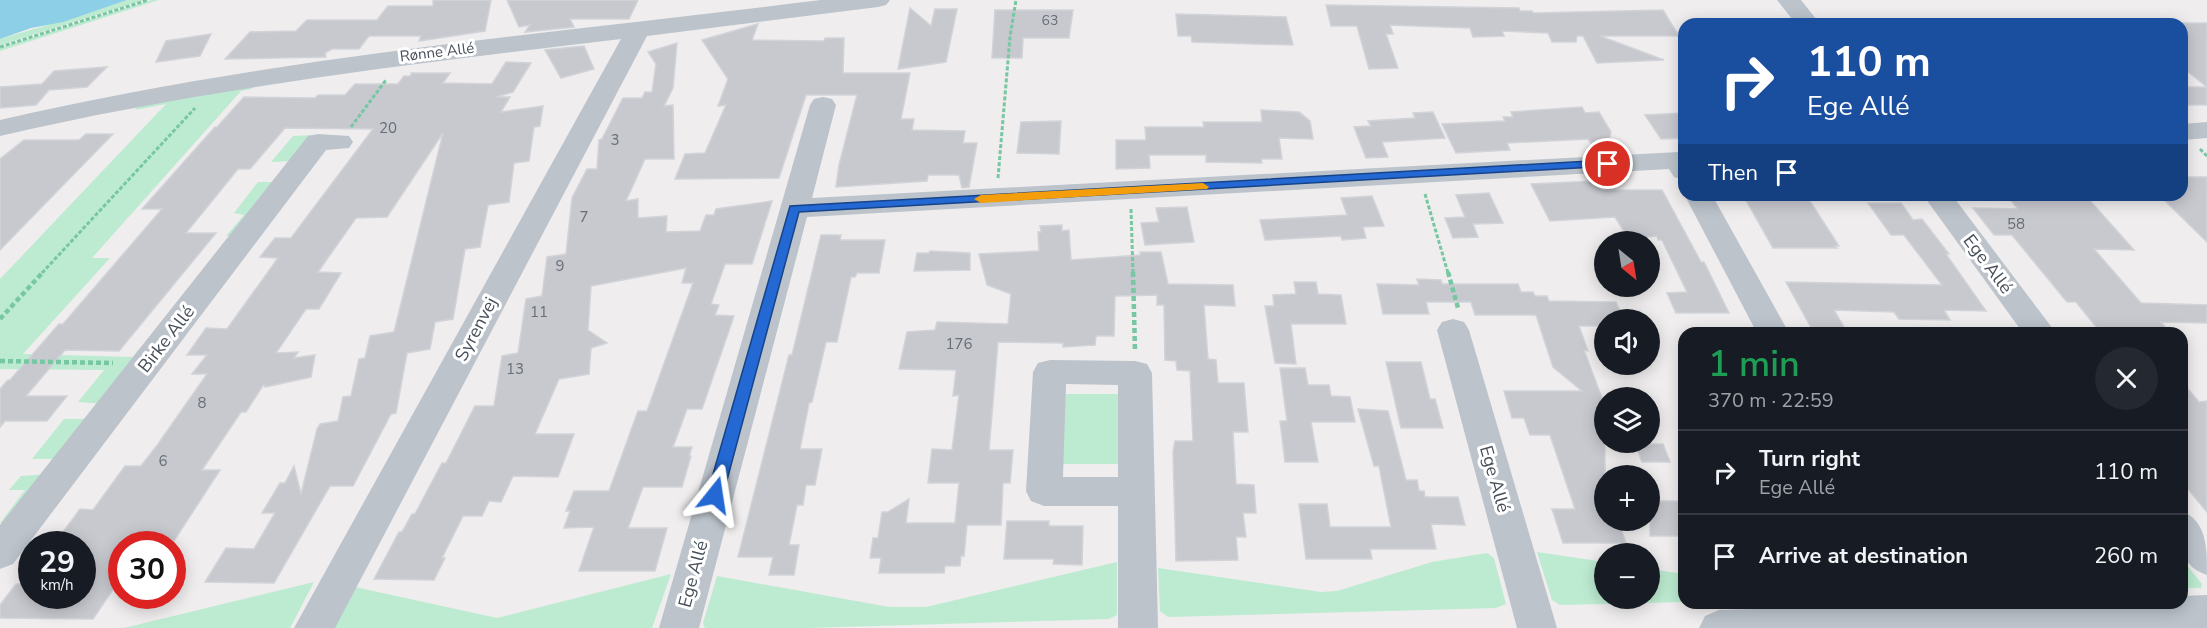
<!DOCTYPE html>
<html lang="en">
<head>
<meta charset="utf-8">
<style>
  body { margin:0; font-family:"Nunito Sans",sans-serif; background:#242831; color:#f1f3f6; height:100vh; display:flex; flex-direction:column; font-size:22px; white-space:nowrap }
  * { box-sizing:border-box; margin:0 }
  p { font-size:20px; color:#9ea1a6 }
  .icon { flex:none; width:33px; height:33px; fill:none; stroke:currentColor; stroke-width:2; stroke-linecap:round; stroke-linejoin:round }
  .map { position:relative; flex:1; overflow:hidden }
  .details { position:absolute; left:1678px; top:327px; width:510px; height:282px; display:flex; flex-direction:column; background:#171b24; border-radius:18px; box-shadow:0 3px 15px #0003 }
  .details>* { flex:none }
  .top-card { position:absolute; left:1678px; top:18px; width:510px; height:183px; border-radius:18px; box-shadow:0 3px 15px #0003; background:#1a4fa0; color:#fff; overflow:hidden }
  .needle { width:39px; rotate:150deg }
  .controls { position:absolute; left:1594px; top:231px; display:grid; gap:12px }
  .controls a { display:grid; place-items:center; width:66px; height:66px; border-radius:50%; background:#171b24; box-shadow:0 3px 15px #0003; font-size:30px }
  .speed { position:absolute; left:18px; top:531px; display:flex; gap:12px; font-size:30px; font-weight:700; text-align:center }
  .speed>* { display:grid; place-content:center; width:78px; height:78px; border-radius:50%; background:#171b24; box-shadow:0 3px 15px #0003; line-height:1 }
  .speed small { font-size:15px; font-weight:400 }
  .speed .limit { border:9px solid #d22; background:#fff; color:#111 }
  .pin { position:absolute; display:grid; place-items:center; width:51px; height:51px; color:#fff; margin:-26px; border:3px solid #fff; border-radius:50%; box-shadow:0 2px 6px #0007 }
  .me { position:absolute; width:66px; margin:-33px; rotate:15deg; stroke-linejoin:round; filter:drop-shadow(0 0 4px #0008) }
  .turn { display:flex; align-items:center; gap:21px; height:126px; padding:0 30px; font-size:27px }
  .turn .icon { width:78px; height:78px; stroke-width:2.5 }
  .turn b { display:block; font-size:42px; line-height:51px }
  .then { display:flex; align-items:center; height:57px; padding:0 30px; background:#0003; gap:12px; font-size:22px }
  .round { display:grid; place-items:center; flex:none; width:63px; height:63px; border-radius:32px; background:#242831 }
  .overview { display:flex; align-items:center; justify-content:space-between; height:102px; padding:0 30px }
  h1 { font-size:36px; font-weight:600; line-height:45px; color:#1e9e55 }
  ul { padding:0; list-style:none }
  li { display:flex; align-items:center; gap:18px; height:84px; padding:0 30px; border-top:2px solid #363941 }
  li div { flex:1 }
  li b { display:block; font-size:22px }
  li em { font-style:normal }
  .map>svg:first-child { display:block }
  .green { fill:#bdebd1 }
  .water { fill:#8ccfe6 }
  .building { fill:#c7c9cf; stroke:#d1d3d8; stroke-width:1.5 }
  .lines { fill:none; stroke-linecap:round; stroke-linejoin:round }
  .path-far1 { stroke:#77c7a3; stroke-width:3; stroke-dasharray:4 2; stroke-linecap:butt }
  .path { stroke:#77c7a3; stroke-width:4.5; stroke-dasharray:5 3; stroke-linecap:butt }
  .minor { fill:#bcc3cb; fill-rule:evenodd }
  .route { fill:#2368d3; stroke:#174489; stroke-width:1.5 }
  .slow { fill:#f59e0b }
  .labels { text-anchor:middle; stroke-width:6; stroke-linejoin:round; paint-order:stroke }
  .far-number-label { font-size:14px; fill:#666e76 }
  .far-street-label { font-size:15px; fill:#464f59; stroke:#fff }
  .number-label { font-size:15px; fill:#666e76 }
  .street-label { font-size:18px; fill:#464f59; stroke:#fff }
</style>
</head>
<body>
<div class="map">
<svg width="2207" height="628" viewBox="0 0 2207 628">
  <rect width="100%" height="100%" fill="#efeded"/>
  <g class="green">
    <path d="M127 0H144L0 45V39C43 26 85 15 127 0Z"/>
    <path d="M152 0H159L0 51V48Z"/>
    <path d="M258 82 251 89 241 91 92 258H110L23 354 133 357 138 350 147 351 105 404 78 402 104 370 0 369V279L166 104 135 110 141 102Z"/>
    <path d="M313 135 291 161 271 162 293 136Z"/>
    <path d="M258 182H271L276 185 236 236H226L244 215 234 213Z"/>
    <path d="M1059 394H1126V464H1056Z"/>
    <path d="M64 419H94L63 459H32Z"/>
    <path d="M50 474 10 524 0 523 25 490H9L21 476Z"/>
    <path d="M1537 552 1605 562V598H1650V569L1684 574V602L1560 605 1552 600Z"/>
    <path d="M1487 553 1494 558 1506 604 1496 608 1168 617 1160 611 1158 568 1321 592 1337 591 1432 562Z"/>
    <path d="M2182 559 2202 584 2201 588H2183Z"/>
    <path d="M1117 562V615L1109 619 807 628H705L703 623 717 576 889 607H926Z"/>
    <path d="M671 574 652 628H332L355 587 497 618Z"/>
    <path d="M314 582 290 628H124Z"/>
  </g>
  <path class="water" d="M0 0H127L63 22 31 28 0 39Z"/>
  <g class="building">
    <path d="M433 0H491L485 31 419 41 421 36H369L359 49H332L325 53 326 57 225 59 250 32 296 31 307 20H377L388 6H433Z"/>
    <path d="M507 0H638L629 19H570L574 27 525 32 530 25 519 27Z"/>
    <path d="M1326 5 1519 8 1520 11H1532L1533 13 1663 10 1679 36H1600L1664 60 1597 63 1583 36H1577L1576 42H1552L1548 33 1502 31 1504 36 1473 37 1470 28 1390 25 1393 34H1386L1398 68 1369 69 1357 26H1331Z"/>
    <path d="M910 8 931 26 935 9H957L946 62 898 69Z"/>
    <path d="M995 10H1073L1069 38H1023L1022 58H992Z"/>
    <path d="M1176 14 1286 17 1293 45 1192 42 1191 36H1178Z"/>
    <path d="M2182 23H2207V87L2182 67Z"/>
    <path d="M758 24 752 40 824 41 825 38H844L843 73H910L901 119H914L912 130 965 131 963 143H977L969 187 962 188 959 175H928L927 181 836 187 839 165 857 95H806L779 178 675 179 685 154 705 153 726 105 718 106 728 79 702 40Z"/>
    <path d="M211 34 200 56 156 62 166 41Z"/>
    <path d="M677 43 673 88 664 106 673 105 674 159H645L626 201 638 199V218L667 216 666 232 700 231 706 215H714L716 209 772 201 752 264H725L711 304 719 305 715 315 734 316 702 409H687L673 447H692L689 456H691L682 487H643L628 528H667L655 571H579L594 527 564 528 570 511H566L574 491H609L638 411H647L693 283H682L686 268 591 286 588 330 607 343 591 348 589 374 559 379 535 434H574L558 477 513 476 501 502 489 501 482 516H463L442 558H445L434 580 374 579 399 532H402L412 514H415L442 463H446L475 406H494L502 356 518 353 526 299 542 296 547 257 566 254 572 198 587 169H597L599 140 602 139 623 98H642L645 92H652L656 64 648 52Z"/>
    <path d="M584 46 594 69 561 78 545 50Z"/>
    <path d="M506 62 531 63 513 92 496 97H510L501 112 543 106 540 126 534 127 529 161 514 163 509 202 488 205 480 247 465 249 453 319 435 322 430 349 407 353 396 413 391 414 353 486H330L274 583 205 582 226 548 254 549 275 513H262L280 483H285L294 466 301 494 317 429 320 424 338 421 343 397 351 396 359 359 365 358 370 336 394 332 443 133 387 217 356 218 318 272 341 273 319 309H306L276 353 298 352 294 358 315 355 311 377 265 387 264 384 246 412H241L202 470H220L172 544H122V576L93 619 0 618V605L16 584H32V596H82V540H57L80 509 93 510 125 466H141L158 444 207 374H192L207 355H187L206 328 227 329 278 258 260 257 275 238H291L373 129 285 128 250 169H238L186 233H216L119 351 65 350 26 396H67L47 421H5L0 427V389L8 380H10L59 324H63L162 209H142L215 127H217L244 97 315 98 318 95H345L355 84H398L404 76H411V73H450L443 83 492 84Z"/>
    <path d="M107 67 87 87 49 90 36 105 0 108V87L42 84 54 71Z"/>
    <rect x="2182" y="87" width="25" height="18"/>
    <path d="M1582 107 1585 113 1599 112 1611 132 1608 142 1591 143 1588 139 1507 143 1510 150 1456 153 1442 124 1505 121 1503 117H1513L1511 112Z"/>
    <path d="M1261 110 1299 112 1310 121 1313 139 1279 138 1282 159H1261L1262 163 1206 162V155H1149L1150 168 1116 169V140H1146L1145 127H1204L1203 122H1262Z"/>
    <path d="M1433 112 1445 138 1382 142 1388 157 1366 158 1354 127 1371 126 1368 121 1415 118 1413 113Z"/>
    <path d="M1684 113V138L1661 139 1645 115Z"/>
    <path d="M1061 121 1059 154 1017 153 1021 122Z"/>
    <path d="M86 134H113L0 250V159L24 140H79Z"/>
    <path d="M2182 177H2207V242L2159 195H2182Z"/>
    <path d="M1595 181 1601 190H1662L1701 262H1704L1729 313H1676L1667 293 1687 292 1662 240H1658L1657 236 1629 239 1615 217 1550 221 1531 184Z"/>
    <path d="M1489 193 1503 223 1473 224 1478 237 1453 238 1445 218 1465 217 1456 195Z"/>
    <path d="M1743 195H1806L1839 246H1835L1837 248H1773Z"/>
    <path d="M2010 195H2085L2134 250 2094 249 2141 303 2207 305V323L2161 322 2170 333H2101L2076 302H2067L2012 235H1994L1973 208 2018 209 2009 198H2012Z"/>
    <path d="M1372 196 1384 226 1363 227 1366 238 1342 240 1341 236 1265 240 1260 220 1347 215 1341 198Z"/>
    <path d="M1868 203H1901L1913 220 1922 219 1949 254H1946L1986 311 1944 310 1950 320 1899 319 1894 312 1834 310 1845 329H1835L1838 333H1814L1786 282 1942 285 1904 235H1891Z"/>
    <path d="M1187 207 1194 242 1145 245 1141 223 1159 222 1156 208Z"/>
    <path d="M1062 225V231L1069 230 1071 260 1140 255V252H1161L1168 284 1233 285 1235 306 1204 305 1208 359 1216 360 1218 383H1244L1248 432H1233L1236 484 1254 485 1256 513H1243L1246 537H1236L1238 560 1176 561 1173 452 1175 441H1193L1190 371 1177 370 1176 361 1165 360 1164 305H1157V295L1115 296 1114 336H1096L1095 345 1063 347V343L998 342 989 450H1013L1010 483H1003L1001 525H967L964 556H961L960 566H945L944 573H879L881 558H870L873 538H878L882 512H888L909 499 906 523H955L959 483H928L932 449 952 450 959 395 953 396 956 370 899 369 907 332 935 330 937 322 1008 324 1011 294 987 285 979 254 1039 251 1038 232H1041L1040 226Z"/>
    <path d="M821 235H841L840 240H885L879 273H857L855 277H851L837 342H826L812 402 809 403 800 449H822L815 485H806L803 505H797L789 545H799L794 575H769L773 557H738L789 355H792Z"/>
    <path d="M930 251 970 253V270L914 271 917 253H929Z"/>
    <path d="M1417 279 1441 280 1442 284H1518L1521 292H1533L1535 296H1547L1549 301 1616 302 1624 320H1605V326H1579L1588 351 1584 350 1602 398H1605V520H1618L1626 543H1563L1552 509H1575L1550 435H1530L1524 418H1512L1504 391H1582L1553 367 1536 315H1475L1471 302H1426L1429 314H1383L1377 284 1419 285Z"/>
    <path d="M1294 282H1316L1318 294 1341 295 1346 324H1291L1296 364 1275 363 1265 306H1274L1273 295 1296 294Z"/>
    <path d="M1386 362H1421L1430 399H1435L1443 428H1401Z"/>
    <path d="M1280 368H1305L1308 385H1329L1331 396 1350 397 1355 422H1311L1318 462H1285L1280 421H1287Z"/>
    <path d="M2182 382 2199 402 2207 401V512L2182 482Z"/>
    <path d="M1358 409 1388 411 1406 480H1417L1419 491H1424L1425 497H1458L1465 525 1431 524 1436 549H1370L1372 559H1306L1299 504H1327L1330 527H1391L1379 466H1374Z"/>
    <path d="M1635 444H1663L1670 462H1642Z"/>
    <rect x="1650" y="501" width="34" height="35"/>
    <path d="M1007 521H1049V526H1083L1082 565 1053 564 1054 559H1004Z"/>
  </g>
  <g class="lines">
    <g class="path-far1">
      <path d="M0 47 148 0"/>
      <path d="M351 127 386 80"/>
      <path d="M2200 149 2207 156"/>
      <path d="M998 178 1010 37 1016 0"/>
      <path d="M1425 194 1448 273"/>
      <path d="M1131 209 1133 273"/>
      <path d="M42 273 195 108"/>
    </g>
    <g class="path">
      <path d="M1133 272 1135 351"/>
      <path d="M1448 272 1458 308"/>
      <path d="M0 319 43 272"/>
      <path d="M0 361 113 363"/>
    </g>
    <g class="minor">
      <path d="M821 0H890L886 5 878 7 647 36 335 628H294L621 39C412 64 205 88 0 136V120C270 57 546 34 821 0Z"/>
      <path d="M1777 0H1801L1820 24H1796Z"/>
      <path d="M823 97 832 99 836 105 812 198 1679 152 1684 153V180L1674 177 1669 169 807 217 699 628H659L810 105 814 99Z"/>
      <path d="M2207 122V138L2182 140V124Z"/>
      <path d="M318 134 349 136 353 142 349 148 326 150 13 564 0 569V525L308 136Z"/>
      <path d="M1684 194 1712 195 1789 333H1757Z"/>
      <path d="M1923 195H1952L2056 333H2023Z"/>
      <path d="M1453 319 1464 322 1469 330 1557 628H1517L1437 330 1442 322Z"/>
      <path d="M1050 360 1135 361 1147 364 1152 373 1158 628H1118V506H1044L1031 501 1026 491 1033 372 1038 363ZM1066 384 1118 385V477H1063Z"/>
      <path d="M2182 511C2207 522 2207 547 2207 575 2175 564 2182 539 2182 511Z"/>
      <path d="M2207 595V628H1699L1705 616 1719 610 1949 603H2182V596Z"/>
    </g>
  </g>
  <path class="route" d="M1608 160 1612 161V166L799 212 723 495 721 500 715 502 710 500 707 495 790 206Z"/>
  <path class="slow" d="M1203 183 1209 187 1207 189 981 203 974 199 981 195Z"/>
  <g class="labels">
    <g class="far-number-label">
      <text x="1050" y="25">63</text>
    </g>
    <g class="far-street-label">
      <text transform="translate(437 52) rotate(-7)" y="5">Rønne Allé</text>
    </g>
    <g class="number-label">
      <text x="388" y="133">20</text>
      <text x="615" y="145">3</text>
      <text x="584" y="222">7</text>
      <text x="2016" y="229">58</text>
      <text x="560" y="271">9</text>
      <text x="539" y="317">11</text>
      <text x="959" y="349">176</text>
      <text x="515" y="374">13</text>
      <text x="202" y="408">8</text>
      <text x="163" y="466">6</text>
    </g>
    <g class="street-label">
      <text transform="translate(1988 264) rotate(53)" y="6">Ege Allé</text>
      <text transform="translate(476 329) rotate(-62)" y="6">Syrenvej</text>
      <text transform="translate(166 339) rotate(-52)" y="6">Birke Allé</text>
      <text transform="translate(1495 479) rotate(74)" y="6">Ege Allé</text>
      <text transform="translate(693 574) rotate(-75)" y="6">Ege Allé</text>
    </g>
  </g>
</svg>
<div class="controls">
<a><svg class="needle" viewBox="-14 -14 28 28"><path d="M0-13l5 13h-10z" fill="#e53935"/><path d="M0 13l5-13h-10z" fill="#9ea1a6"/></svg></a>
<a><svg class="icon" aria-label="sound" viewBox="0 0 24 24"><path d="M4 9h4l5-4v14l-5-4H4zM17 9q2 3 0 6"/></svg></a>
<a><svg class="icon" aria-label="layers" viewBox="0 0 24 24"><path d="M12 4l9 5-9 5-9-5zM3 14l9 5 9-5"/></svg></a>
<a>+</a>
<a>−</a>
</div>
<div class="speed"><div>29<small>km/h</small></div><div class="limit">30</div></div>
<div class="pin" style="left:1608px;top:164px;background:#d93025"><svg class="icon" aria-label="arrive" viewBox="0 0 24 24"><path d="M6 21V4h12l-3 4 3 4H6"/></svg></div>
<svg class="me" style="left:715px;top:495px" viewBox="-20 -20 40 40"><path d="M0-17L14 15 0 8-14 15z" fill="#2368d3" stroke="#fff" stroke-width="4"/></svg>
<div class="top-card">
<div class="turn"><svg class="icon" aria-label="right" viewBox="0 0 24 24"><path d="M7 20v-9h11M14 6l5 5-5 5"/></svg><div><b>110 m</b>Ege Allé</div></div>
<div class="then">Then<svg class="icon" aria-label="arrive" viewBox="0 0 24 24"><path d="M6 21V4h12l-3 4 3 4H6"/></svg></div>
</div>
<section class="details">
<div class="overview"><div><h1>1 min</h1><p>370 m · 22:59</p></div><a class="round"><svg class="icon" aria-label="close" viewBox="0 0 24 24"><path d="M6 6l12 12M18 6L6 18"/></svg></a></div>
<ul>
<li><svg class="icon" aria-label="right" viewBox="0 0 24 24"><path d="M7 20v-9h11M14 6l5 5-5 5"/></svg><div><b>Turn right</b><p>Ege Allé</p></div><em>110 m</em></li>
<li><svg class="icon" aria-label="arrive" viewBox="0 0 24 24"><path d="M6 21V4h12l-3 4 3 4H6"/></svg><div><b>Arrive at destination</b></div><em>260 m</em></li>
</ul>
</section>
</div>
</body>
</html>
